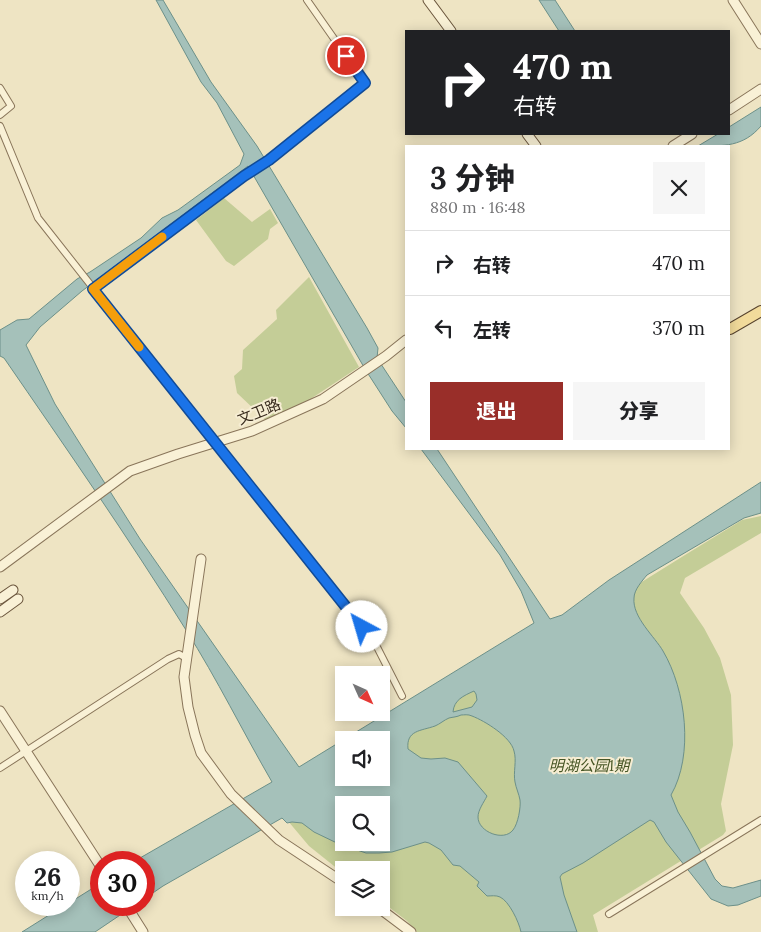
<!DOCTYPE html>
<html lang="zh">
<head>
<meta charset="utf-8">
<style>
  body { margin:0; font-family:Lora,"Noto Sans SC",serif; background:#f6f6f6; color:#202124; height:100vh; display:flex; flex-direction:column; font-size:19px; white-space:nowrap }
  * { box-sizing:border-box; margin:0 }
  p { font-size:16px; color:#757577 }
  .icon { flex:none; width:28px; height:28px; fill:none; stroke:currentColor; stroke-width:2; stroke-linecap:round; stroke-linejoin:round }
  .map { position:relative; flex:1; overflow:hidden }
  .drawer { position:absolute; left:405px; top:145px; width:325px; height:305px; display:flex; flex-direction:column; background:#fff; border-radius:0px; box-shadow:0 2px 12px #0003 }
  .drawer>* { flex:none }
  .banner { position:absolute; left:405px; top:30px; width:325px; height:105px; border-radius:0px; box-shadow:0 2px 12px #0003; background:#202124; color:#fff; overflow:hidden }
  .needle { width:32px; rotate:135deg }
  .tools { position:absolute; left:335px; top:666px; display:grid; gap:10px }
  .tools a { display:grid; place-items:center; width:55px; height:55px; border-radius:0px; background:#fff; box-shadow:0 2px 12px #0003; font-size:25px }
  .speed { position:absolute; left:15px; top:851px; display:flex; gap:10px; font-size:25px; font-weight:700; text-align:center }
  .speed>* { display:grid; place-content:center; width:65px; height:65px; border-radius:50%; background:#fff; box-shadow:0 2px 12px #0003; line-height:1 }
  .speed small { font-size:12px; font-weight:400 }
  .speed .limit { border:8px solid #d22; background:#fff; color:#111 }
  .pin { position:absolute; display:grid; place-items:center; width:42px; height:42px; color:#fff; margin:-21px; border:2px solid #fff; border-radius:50%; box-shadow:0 1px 5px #0007 }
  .me { position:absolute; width:55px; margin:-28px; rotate:321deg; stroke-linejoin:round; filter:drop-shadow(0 0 4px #0008) }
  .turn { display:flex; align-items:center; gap:18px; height:105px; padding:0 25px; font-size:22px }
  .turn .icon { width:65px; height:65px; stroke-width:2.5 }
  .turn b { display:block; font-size:35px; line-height:42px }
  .round { display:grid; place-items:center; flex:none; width:52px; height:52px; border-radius:0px; background:#f6f6f6 }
  .summary { display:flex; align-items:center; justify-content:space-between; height:85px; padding:0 25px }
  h1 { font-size:30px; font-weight:800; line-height:38px }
  .button { display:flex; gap:10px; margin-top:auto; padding:10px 25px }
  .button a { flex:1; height:58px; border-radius:0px; background:#992e29; color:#fff; font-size:20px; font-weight:800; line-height:58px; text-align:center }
  .button a+a { background:#f6f6f6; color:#202124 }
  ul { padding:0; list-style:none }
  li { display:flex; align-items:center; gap:15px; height:65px; padding:0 25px; border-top:1px solid #e0e0e0 }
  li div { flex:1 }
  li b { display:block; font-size:19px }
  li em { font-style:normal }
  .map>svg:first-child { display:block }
  .green { fill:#c4cd97; fill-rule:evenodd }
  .water { fill:#a5c1ba; stroke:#6c9089; fill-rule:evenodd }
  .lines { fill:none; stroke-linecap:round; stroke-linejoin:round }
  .minor-casing { stroke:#89755a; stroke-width:8 }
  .tertiary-casing { stroke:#89755a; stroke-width:11 }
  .secondary-casing { stroke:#6b563d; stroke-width:11 }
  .primary-casing { stroke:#57432e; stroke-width:12 }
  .minor { stroke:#f9f1d6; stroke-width:6 }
  .tertiary { stroke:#f9f1d6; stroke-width:9 }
  .secondary { stroke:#f9f1d6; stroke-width:9 }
  .primary { stroke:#f2db9b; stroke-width:10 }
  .route-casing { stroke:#114b97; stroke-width:12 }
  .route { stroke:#1a73e8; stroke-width:9 }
  .slow { stroke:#f59e0b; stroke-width:9 }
  .labels { text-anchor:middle; stroke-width:4; stroke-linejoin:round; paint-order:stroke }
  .street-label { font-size:15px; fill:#392c1e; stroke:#f6edd3 }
  .park-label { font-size:15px; font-style:italic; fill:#465524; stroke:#f6edd3 }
</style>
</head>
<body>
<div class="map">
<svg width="761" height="932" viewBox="0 0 761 932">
  <rect width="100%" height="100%" fill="#eee4c3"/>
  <g class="green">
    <path d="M224 198 252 222 270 209 278 223 270 229 268 239 234 266 226 261 196 220Z"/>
    <path d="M309 277 359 367 271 425 237 393 234 376 242 369 243 350 277 319 276 310Z"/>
    <path d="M761 516V533L685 578 680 593 704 628 720 658 731 695 733 745 721 804 726 831 723 835 593 915 598 932H417L407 921 381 901V870H344V874L309 846 288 821 344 778H381V749L460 695 685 555 742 520ZM344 805H381V842H344Z"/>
  </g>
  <g class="water">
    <path d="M156 0H163L211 82 257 146 367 328 378 348 377 358 406 402V428L392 411 365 369 248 166 82 291 40 327 26 345 55 404 140 539 299 767 534 623 521 591 500 555 421 449H437L550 619 562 615 609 580 761 482V513L744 518 647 575C642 581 634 590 634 598 632 617 655 637 663 651 686 690 694 755 671 795L678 812 690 832 715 879 722 886 733 888 761 880V896L738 905 728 906 711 899 666 842 654 822 650 820 583 863 562 874 560 877 564 895 577 932H521C519 922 509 901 500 897 496 895 491 896 487 896L477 886 479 882 460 866 453 865 441 850 429 843 425 842 392 852 379 853H366L339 844 314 832 302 823 292 822 287 823 282 818 163 886 144 899V862H133L272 782C243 732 217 679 186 630 128 537 66 448 4 358L0 356V330L17 320 29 319 77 279 90 272 141 238 162 218 178 210 240 165 244 154 217 103 201 82ZM474 691 476 694 477 700 472 707 453 712C454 700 463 696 474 691ZM461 715C464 715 468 714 472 716 485 721 511 737 514 751 517 761 513 772 515 782 516 788 519 794 520 800 521 807 518 824 513 830 504 842 478 832 478 817 478 810 484 802 487 796L458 762 445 758 431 759 421 758 408 749C406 730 421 731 435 726 440 724 444 720 449 718 453 717 457 717 461 715ZM344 740H381V778H344ZM344 805H381V842H344Z"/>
    <path d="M539 0H555L575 31H559Z"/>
    <path d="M761 107V126C743 147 724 146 698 146L718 134H729V127Z"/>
    <path d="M101 883V905H135L95 932H22L65 905H69V903Z"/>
  </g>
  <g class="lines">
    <defs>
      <g id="minor">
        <path d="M0 88 11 106 0 115"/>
        <path d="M0 126 38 218 315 570 374 641 402 696"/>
        <path d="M93 289 244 176 269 160 365 83 307 0"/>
        <path d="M0 768 168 659 179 654 186 658"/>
        <path d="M609 914 761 820"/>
      </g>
      <g id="tertiary">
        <path d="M733 0 761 44"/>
        <path d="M729 110 761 89"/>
        <path d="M673 146 692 134"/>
        <path d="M201 559 184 677 188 707 195 735 201 753 231 794 279 840 344 883"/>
        <path d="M0 567 130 471 178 454 252 431 323 399 386 356 406 340"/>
        <path d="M0 711 101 867"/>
        <path d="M126 905 143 932"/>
        <path d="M379 908 411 932"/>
      </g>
      <g id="secondary">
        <path d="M428 0 451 31"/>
        <path d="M527 134 536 146"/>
        <path d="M0 599 13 590"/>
        <path d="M0 612 18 599"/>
      </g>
      <path id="primary" d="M730 329 761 311"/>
    </defs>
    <use href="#minor" class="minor-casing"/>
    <use href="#tertiary" class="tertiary-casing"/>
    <use href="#secondary" class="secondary-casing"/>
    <use href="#primary" class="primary-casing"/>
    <use href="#minor" class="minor"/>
    <use href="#tertiary" class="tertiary"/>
    <use href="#secondary" class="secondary"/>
    <use href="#primary" class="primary"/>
  </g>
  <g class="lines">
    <defs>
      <path id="route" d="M346 56 365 83 269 160 244 176 93 289 362 627"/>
    </defs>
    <use href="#route" class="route-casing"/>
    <use href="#route" class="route"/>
    <path class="slow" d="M139 347 93 289 162 237"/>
  </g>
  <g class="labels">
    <g class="street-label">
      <text transform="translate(259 412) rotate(-22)" y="5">文卫路</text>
    </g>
    <g class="park-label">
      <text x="589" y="771">明湖公园1期</text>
    </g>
  </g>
</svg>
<div class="tools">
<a><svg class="needle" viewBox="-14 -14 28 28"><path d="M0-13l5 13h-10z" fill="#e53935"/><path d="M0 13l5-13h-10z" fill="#757577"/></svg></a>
<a><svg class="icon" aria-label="sound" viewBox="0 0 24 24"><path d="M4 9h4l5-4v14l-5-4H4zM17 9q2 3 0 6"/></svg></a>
<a><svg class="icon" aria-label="search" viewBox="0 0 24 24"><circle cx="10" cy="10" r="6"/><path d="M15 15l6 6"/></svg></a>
<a><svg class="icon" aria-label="layers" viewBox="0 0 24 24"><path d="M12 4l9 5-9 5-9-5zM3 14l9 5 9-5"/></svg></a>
</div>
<div class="speed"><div>26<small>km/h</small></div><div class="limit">30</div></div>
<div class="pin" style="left:346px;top:56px;background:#d93025"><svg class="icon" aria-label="arrive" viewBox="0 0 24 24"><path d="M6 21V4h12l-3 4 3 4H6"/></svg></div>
<svg class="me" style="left:362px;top:627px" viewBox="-20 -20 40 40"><circle r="19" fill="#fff"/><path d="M0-13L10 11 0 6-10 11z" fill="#1a73e8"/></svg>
<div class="banner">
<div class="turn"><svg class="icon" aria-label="right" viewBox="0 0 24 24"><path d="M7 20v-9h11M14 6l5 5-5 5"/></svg><div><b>470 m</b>右转</div></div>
</div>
<section class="drawer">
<div class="summary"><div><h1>3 分钟</h1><p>880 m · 16:48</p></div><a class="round"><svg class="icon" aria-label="close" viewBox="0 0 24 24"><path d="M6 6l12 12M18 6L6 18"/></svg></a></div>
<ul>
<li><svg class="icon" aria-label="right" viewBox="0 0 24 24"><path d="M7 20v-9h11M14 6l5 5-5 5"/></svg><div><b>右转</b></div><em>470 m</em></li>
<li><svg class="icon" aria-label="left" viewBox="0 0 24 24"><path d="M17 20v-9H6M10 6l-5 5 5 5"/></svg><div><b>左转</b></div><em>370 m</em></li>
</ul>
<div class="button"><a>退出</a><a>分享</a></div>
</section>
</div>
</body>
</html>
